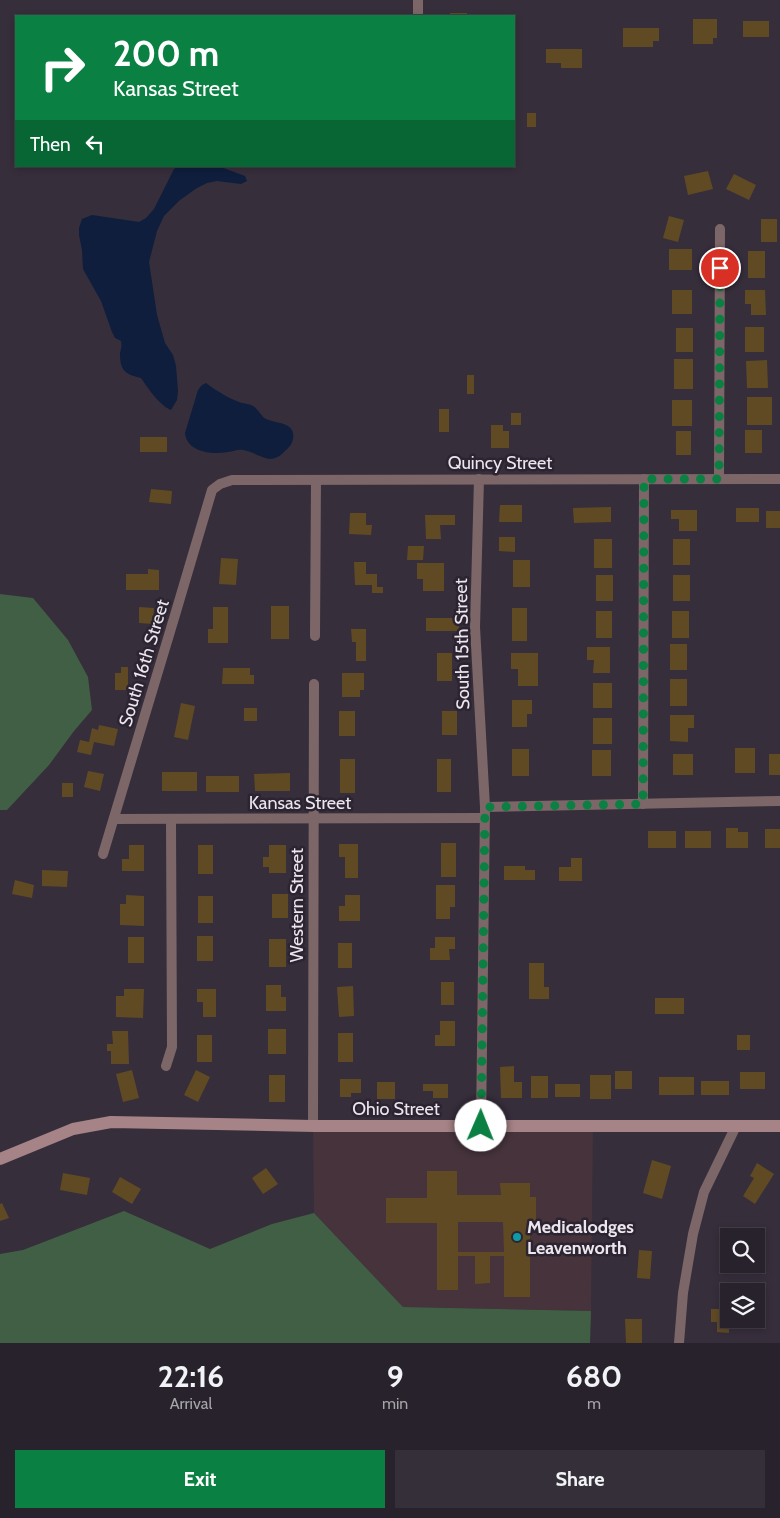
<!DOCTYPE html>
<html lang="en">
<head>
<meta charset="utf-8">
<style>
  body { margin:0; font-family:Cabin,sans-serif; background:#342f38; color:#f1f3f6; height:100vh; display:flex; flex-direction:column; font-size:19px; white-space:nowrap }
  * { box-sizing:border-box; margin:0 }
  p { font-size:16px; color:#a5a4a9 }
  .icon { flex:none; width:28px; height:28px; fill:none; stroke:currentColor; stroke-width:2; stroke-linecap:round; stroke-linejoin:round }
  .map { position:relative; height:1343px; overflow:hidden }
  .drawer { display:flex; flex-direction:column; background:#28222c; flex:1 }
  .drawer>* { flex:none }
  .hud { position:absolute; left:15px; top:15px; width:500px; height:152px; border-radius:0px; box-shadow:0 2px 8px #0003,0 0 0 1px #443f48; background:#0b8043; color:#fff; overflow:hidden }
  .tools { position:absolute; left:720px; top:1228px; display:grid; gap:10px }
  .tools a { display:grid; place-items:center; width:45px; height:45px; border-radius:0px; background:#28222c; box-shadow:0 2px 8px #0003,0 0 0 1px #443f48; font-size:25px }
  .pin { position:absolute; display:grid; place-items:center; width:42px; height:42px; color:#fff; margin:-21px; border:2px solid #fff; border-radius:50%; box-shadow:0 1px 5px #0007 }
  .me { position:absolute; width:55px; margin:-28px; rotate:1deg; stroke-linejoin:round; filter:drop-shadow(0 0 4px #0008) }
  .turn { display:flex; align-items:center; gap:18px; height:105px; padding:0 15px; font-size:22px }
  .turn .icon { width:65px; height:65px; stroke-width:2.5 }
  .turn b { display:block; font-size:35px; line-height:42px }
  .then { display:flex; align-items:center; height:48px; padding:0 15px; background:#0003; gap:10px; font-size:19px }
  .eta { display:flex; justify-content:space-evenly; align-items:center; height:85px; text-align:center }
  .eta b { font-size:30px; font-weight:700; line-height:35px }
  .primary-button { display:flex; gap:10px; margin-top:auto; padding:10px 15px }
  .primary-button a { flex:1; height:58px; border-radius:0px; background:#0b8043; color:#fff; font-size:20px; font-weight:700; line-height:58px; text-align:center }
  .primary-button a+a { background:#342f38; color:#f1f3f6 }
  .map>svg:first-child { display:block }
  .commercial { fill:#46333b }
  .green { fill:#415f45 }
  .water { fill:#0e1e3c }
  .building { fill:#604a24; fill-rule:evenodd }
  .lines { fill:none; stroke-linecap:round; stroke-linejoin:round }
  .street { stroke:#7c6668; stroke-width:10 }
  .secondary { stroke:#a58386; stroke-width:12 }
  .route { stroke:#0b8043; stroke-width:9; stroke-dasharray:0 16.2 }
  .culture-dot { fill:#0f9aa8; stroke:#2c2431; stroke-width:2 }
  .labels { text-anchor:middle; stroke-width:5; stroke-linejoin:round; paint-order:stroke }
  .street-label { font-size:18px; fill:#ece7ef; stroke:#2c2431 }
  .poi-label { font-size:18px; font-weight:bold; fill:#ece7ef; stroke:#2c2431; text-anchor:start }
</style>
</head>
<body>
<div class="map">
<svg width="780" height="1343" viewBox="0 0 780 1343">
  <rect width="100%" height="100%" fill="#362e3b"/>
  <path class="commercial" d="M313 1126H593L591 1311 403 1307 314 1213Z"/>
  <g class="green">
    <path d="M0 594 33 598 68 640 88 677 92 710 74 731 49 765 7 810H0Z"/>
    <path d="M124 1211 210 1249 272 1224 314 1213 403 1307 591 1311 590 1343H0V1254L23 1250Z"/>
  </g>
  <g class="water">
    <path d="M178 166H218L245 176 247 181 241 184 217 181 207 183 197 188 180 200 164 216 157 231 149 262 157 315 165 343 173 355 176 366 178 391 177 400 171 410C160 406 147 387 141 378 125 374 120 371 120 353 121 349 122 346 121 341L115 338 112 332 101 301 83 269 82 250 79 235V228L82 219 92 215 139 222 146 218 154 209 174 169Z"/>
    <path d="M206 383C215 390 231 400 242 403 246 404 250 404 253 406 258 409 261 416 266 419 277 424 296 422 293 439 292 445 288 448 284 452 269 467 260 453 243 450 237 449 233 452 228 452 211 455 187 452 185 433L198 390 202 385Z"/>
  </g>
  <g class="building">
    <rect x="450" y="13" width="17" height="3"/>
    <path d="M693 19H717V38H713V44H693Z"/>
    <rect x="743" y="21" width="26" height="16"/>
    <path d="M623 28H659V41H653V47H623Z"/>
    <rect x="514" y="31" width="2" height="19"/>
    <path d="M546 49H582V68H561V63H546Z"/>
    <rect x="527" y="113" width="9" height="14"/>
    <path d="M708 171 713 189 688 195 684 176Z"/>
    <path d="M734 174 756 185 749 200 726 189Z"/>
    <path d="M669 216 684 220 678 242 663 238Z"/>
    <rect x="761" y="219" width="16" height="23"/>
    <rect x="669" y="249" width="23" height="21"/>
    <rect x="748" y="251" width="17" height="27"/>
    <rect x="672" y="290" width="20" height="24"/>
    <path d="M745 290H765L766 315H751V304H745Z"/>
    <rect x="745" y="327" width="19" height="25"/>
    <rect x="676" y="328" width="17" height="24"/>
    <rect x="674" y="359" width="19" height="30"/>
    <path d="M767 360 768 388H747L746 361Z"/>
    <rect x="467" y="375" width="7" height="19"/>
    <rect x="747" y="397" width="25" height="28"/>
    <rect x="672" y="400" width="20" height="26"/>
    <rect x="439" y="409" width="10" height="23"/>
    <rect x="511" y="413" width="10" height="12"/>
    <path d="M491 425H503V431H509V448H491Z"/>
    <rect x="745" y="430" width="17" height="23"/>
    <rect x="676" y="431" width="15" height="24"/>
    <rect x="140" y="437" width="27" height="15"/>
    <path d="M151 489 172 491 171 504 149 502Z"/>
    <path d="M500 505H522V522H499Z"/>
    <path d="M611 507V522L574 523 573 508Z"/>
    <rect x="736" y="508" width="23" height="14"/>
    <path d="M671 510H697V531H679V519H671Z"/>
    <rect x="766" y="511" width="14" height="17"/>
    <path d="M350 513H366V525H372L371 535 349 534Z"/>
    <path d="M425 515H455V525H440L441 539H426Z"/>
    <path d="M499 537H515V552L499 551Z"/>
    <rect x="594" y="539" width="18" height="29"/>
    <rect x="673" y="539" width="17" height="26"/>
    <path d="M408 546H424L423 560H407Z"/>
    <path d="M221 558 238 559 236 585 219 584Z"/>
    <rect x="513" y="560" width="17" height="27"/>
    <path d="M354 562H366V574H377V587H383V593H372V585H355Z"/>
    <path d="M417 563H444V591H423V579H417Z"/>
    <path d="M148 569 159 570V590H126V574H148Z"/>
    <rect x="596" y="575" width="17" height="26"/>
    <rect x="673" y="575" width="17" height="26"/>
    <rect x="271" y="606" width="18" height="33"/>
    <path d="M139 607 154 608 153 624 139 623Z"/>
    <path d="M213 607H228V643H208V629H213Z"/>
    <rect x="512" y="608" width="15" height="33"/>
    <rect x="596" y="611" width="16" height="27"/>
    <rect x="672" y="611" width="17" height="27"/>
    <rect x="426" y="618" width="33" height="13"/>
    <path d="M351 629H366V661H356V642H352Z"/>
    <rect x="670" y="644" width="17" height="26"/>
    <path d="M587 647H610V673H593L594 660H587Z"/>
    <rect x="437" y="653" width="15" height="28"/>
    <path d="M511 653H538V686H518V669H511Z"/>
    <path d="M121 667H128V690H115V673H121Z"/>
    <path d="M223 668H250V675H254V684H222Z"/>
    <path d="M342 673H364V690H360V697H342Z"/>
    <rect x="670" y="679" width="17" height="27"/>
    <rect x="593" y="683" width="19" height="25"/>
    <path d="M512 700H532V714H527V727H512Z"/>
    <path d="M181 703 195 706 188 740 174 737Z"/>
    <rect x="244" y="708" width="13" height="13"/>
    <rect x="339" y="711" width="16" height="25"/>
    <rect x="442" y="711" width="15" height="24"/>
    <path d="M670 715H694V728H688V742L670 741Z"/>
    <rect x="593" y="718" width="19" height="26"/>
    <path d="M99 725 118 729 114 746 94 742 91 755 77 752 80 740 89 742 92 728 98 730Z"/>
    <rect x="735" y="748" width="20" height="25"/>
    <rect x="512" y="749" width="17" height="27"/>
    <rect x="592" y="750" width="19" height="26"/>
    <rect x="673" y="754" width="20" height="21"/>
    <rect x="769" y="754" width="11" height="21"/>
    <rect x="340" y="759" width="15" height="34"/>
    <rect x="437" y="759" width="14" height="33"/>
    <path d="M88 771 104 774 100 791 84 787Z"/>
    <rect x="162" y="772" width="35" height="19"/>
    <path d="M290 773V791H255L254 774Z"/>
    <rect x="206" y="776" width="33" height="16"/>
    <rect x="62" y="783" width="11" height="14"/>
    <path d="M726 828H738V832H748V848H726Z"/>
    <rect x="765" y="829" width="15" height="19"/>
    <rect x="648" y="831" width="28" height="17"/>
    <rect x="685" y="831" width="26" height="17"/>
    <rect x="441" y="843" width="15" height="34"/>
    <path d="M339 844H358V878H345V857H339Z"/>
    <path d="M129 845H144V871H122V859H129Z"/>
    <rect x="198" y="845" width="15" height="29"/>
    <path d="M269 845H286V873H269V867H263V857H269Z"/>
    <path d="M571 858H582V881H559V867H571Z"/>
    <path d="M504 866H525V870H535V880H504Z"/>
    <path d="M42 870 68 871 67 887 42 886Z"/>
    <path d="M15 880 34 885 32 898 12 894Z"/>
    <path d="M436 885H455V907H450V919H436Z"/>
    <rect x="272" y="894" width="16" height="24"/>
    <path d="M126 895 144 896V926L120 925V904H126Z"/>
    <path d="M345 895H360V921H339V906H345Z"/>
    <rect x="198" y="896" width="15" height="27"/>
    <rect x="197" y="936" width="16" height="25"/>
    <rect x="128" y="937" width="16" height="26"/>
    <path d="M435 937H455V949H449L450 960H430V948H435Z"/>
    <rect x="269" y="939" width="17" height="28"/>
    <rect x="338" y="943" width="14" height="25"/>
    <path d="M529 963H544V987H549V999H529Z"/>
    <rect x="441" y="982" width="13" height="23"/>
    <path d="M266 985H281V997H286V1011H266Z"/>
    <path d="M353 986 354 1016 339 1017 337 987Z"/>
    <path d="M124 989H144L143 1018 116 1017V996H124Z"/>
    <path d="M197 989H216V1017H203V1002H197Z"/>
    <rect x="655" y="998" width="29" height="16"/>
    <path d="M440 1021H455V1046H435V1035H440Z"/>
    <rect x="268" y="1029" width="18" height="25"/>
    <path d="M112 1031H128L129 1064H111V1051H107V1044H113Z"/>
    <rect x="338" y="1033" width="15" height="29"/>
    <rect x="197" y="1035" width="15" height="27"/>
    <rect x="737" y="1035" width="13" height="15"/>
    <path d="M514 1066V1082H522V1098H501L500 1067Z"/>
    <path d="M132 1070 139 1098 123 1102 116 1074Z"/>
    <path d="M196 1070 210 1077 198 1102 184 1095Z"/>
    <rect x="615" y="1071" width="17" height="18"/>
    <rect x="740" y="1072" width="25" height="17"/>
    <rect x="269" y="1075" width="16" height="27"/>
    <rect x="590" y="1075" width="21" height="24"/>
    <rect x="531" y="1076" width="17" height="22"/>
    <rect x="659" y="1077" width="35" height="18"/>
    <path d="M340 1079H361V1093H351V1097H340Z"/>
    <rect x="701" y="1081" width="28" height="14"/>
    <rect x="377" y="1082" width="18" height="17"/>
    <path d="M423 1084H448V1098H433V1091H423Z"/>
    <rect x="555" y="1084" width="25" height="13"/>
    <path d="M652 1160 671 1166 662 1199 643 1193Z"/>
    <path d="M757 1163 774 1174 755 1204 743 1196 754 1178 750 1176Z"/>
    <path d="M266 1168 278 1184 263 1194 252 1178Z"/>
    <path d="M427 1171H457V1195H501L500 1183H530V1197H536V1223H530V1297H504V1256H490V1283L475 1284V1256H458V1290H437V1223H386V1198H427ZM458 1222H503L504 1252H458Z"/>
    <path d="M63 1173 90 1178 87 1195 60 1190Z"/>
    <path d="M120 1177 141 1189 132 1204 112 1192Z"/>
    <path d="M2 1203 9 1218 0 1221V1204Z"/>
    <path d="M728 1237 729 1264H738L736 1272 721 1269Z"/>
    <path d="M639 1250 652 1251 650 1279 637 1278Z"/>
    <path d="M711 1309H729V1333L717 1332V1322H711Z"/>
    <path d="M625 1319H642V1343H626Z"/>
  </g>
  <g class="lines">
    <g class="street">
      <path d="M418 0V16"/>
      <path d="M479 479 475 627 485 807 481 1126"/>
      <path d="M719 479 720 229"/>
      <path d="M315 636 316 480"/>
      <path d="M643 804 644 479"/>
      <path d="M485 807 780 801"/>
      <path d="M114 819 485 818"/>
      <path d="M103 854 175 615 212 490 220 484 232 480 780 479"/>
      <path d="M166 1066 172 1047 171 819"/>
      <path d="M313 1126 314 684"/>
      <path d="M679 1343 683 1293 693 1234 704 1192 736 1126"/>
    </g>
    <path class="secondary" d="M0 1159 73 1129 111 1122 313 1126H780"/>
  </g>
  <g class="lines">
    <path class="route" d="M481 1126 485 807 643 804 644 479H719L720 268"/>
  </g>
  <circle class="culture-dot" cx="517" cy="1237" r="5"/>
  <g class="labels">
    <g class="street-label">
      <text x="500" y="469">Quincy Street</text>
      <text transform="translate(462 644) rotate(-91)" y="6">South 15th Street</text>
      <text transform="translate(144 663) rotate(-73)" y="6">South 16th Street</text>
      <text x="300" y="809">Kansas Street</text>
      <text transform="translate(297 905) rotate(-90)" y="6">Western Street</text>
      <text x="396" y="1115">Ohio Street</text>
    </g>
    <g class="poi-label">
      <text x="527" y="1233">Medicalodges<tspan x="527" dy="21">Leavenworth</tspan></text>
    </g>
  </g>
</svg>
<div class="tools">
<a><svg class="icon" aria-label="search" viewBox="0 0 24 24"><circle cx="10" cy="10" r="6"/><path d="M15 15l6 6"/></svg></a>
<a><svg class="icon" aria-label="layers" viewBox="0 0 24 24"><path d="M12 4l9 5-9 5-9-5zM3 14l9 5 9-5"/></svg></a>
</div>
<div class="pin" style="left:720px;top:268px;background:#d93025"><svg class="icon" aria-label="arrive" viewBox="0 0 24 24"><path d="M6 21V4h12l-3 4 3 4H6"/></svg></div>
<svg class="me" style="left:481px;top:1126px" viewBox="-20 -20 40 40"><circle r="19" fill="#fff"/><path d="M0-13L10 11 0 6-10 11z" fill="#0b8043"/></svg>
<div class="hud">
<div class="turn"><svg class="icon" aria-label="right" viewBox="0 0 24 24"><path d="M7 20v-9h11M14 6l5 5-5 5"/></svg><div><b>200 m</b>Kansas Street</div></div>
<div class="then">Then<svg class="icon" aria-label="left" viewBox="0 0 24 24"><path d="M17 20v-9H6M10 6l-5 5 5 5"/></svg></div>
</div>
</div>
<section class="drawer">
<div class="eta">
<div><b>22:16</b><p>Arrival</p></div>
<div><b>9</b><p>min</p></div>
<div><b>680</b><p>m</p></div>
</div>
<div class="primary-button"><a>Exit</a><a>Share</a></div>
</section>
</body>
</html>
